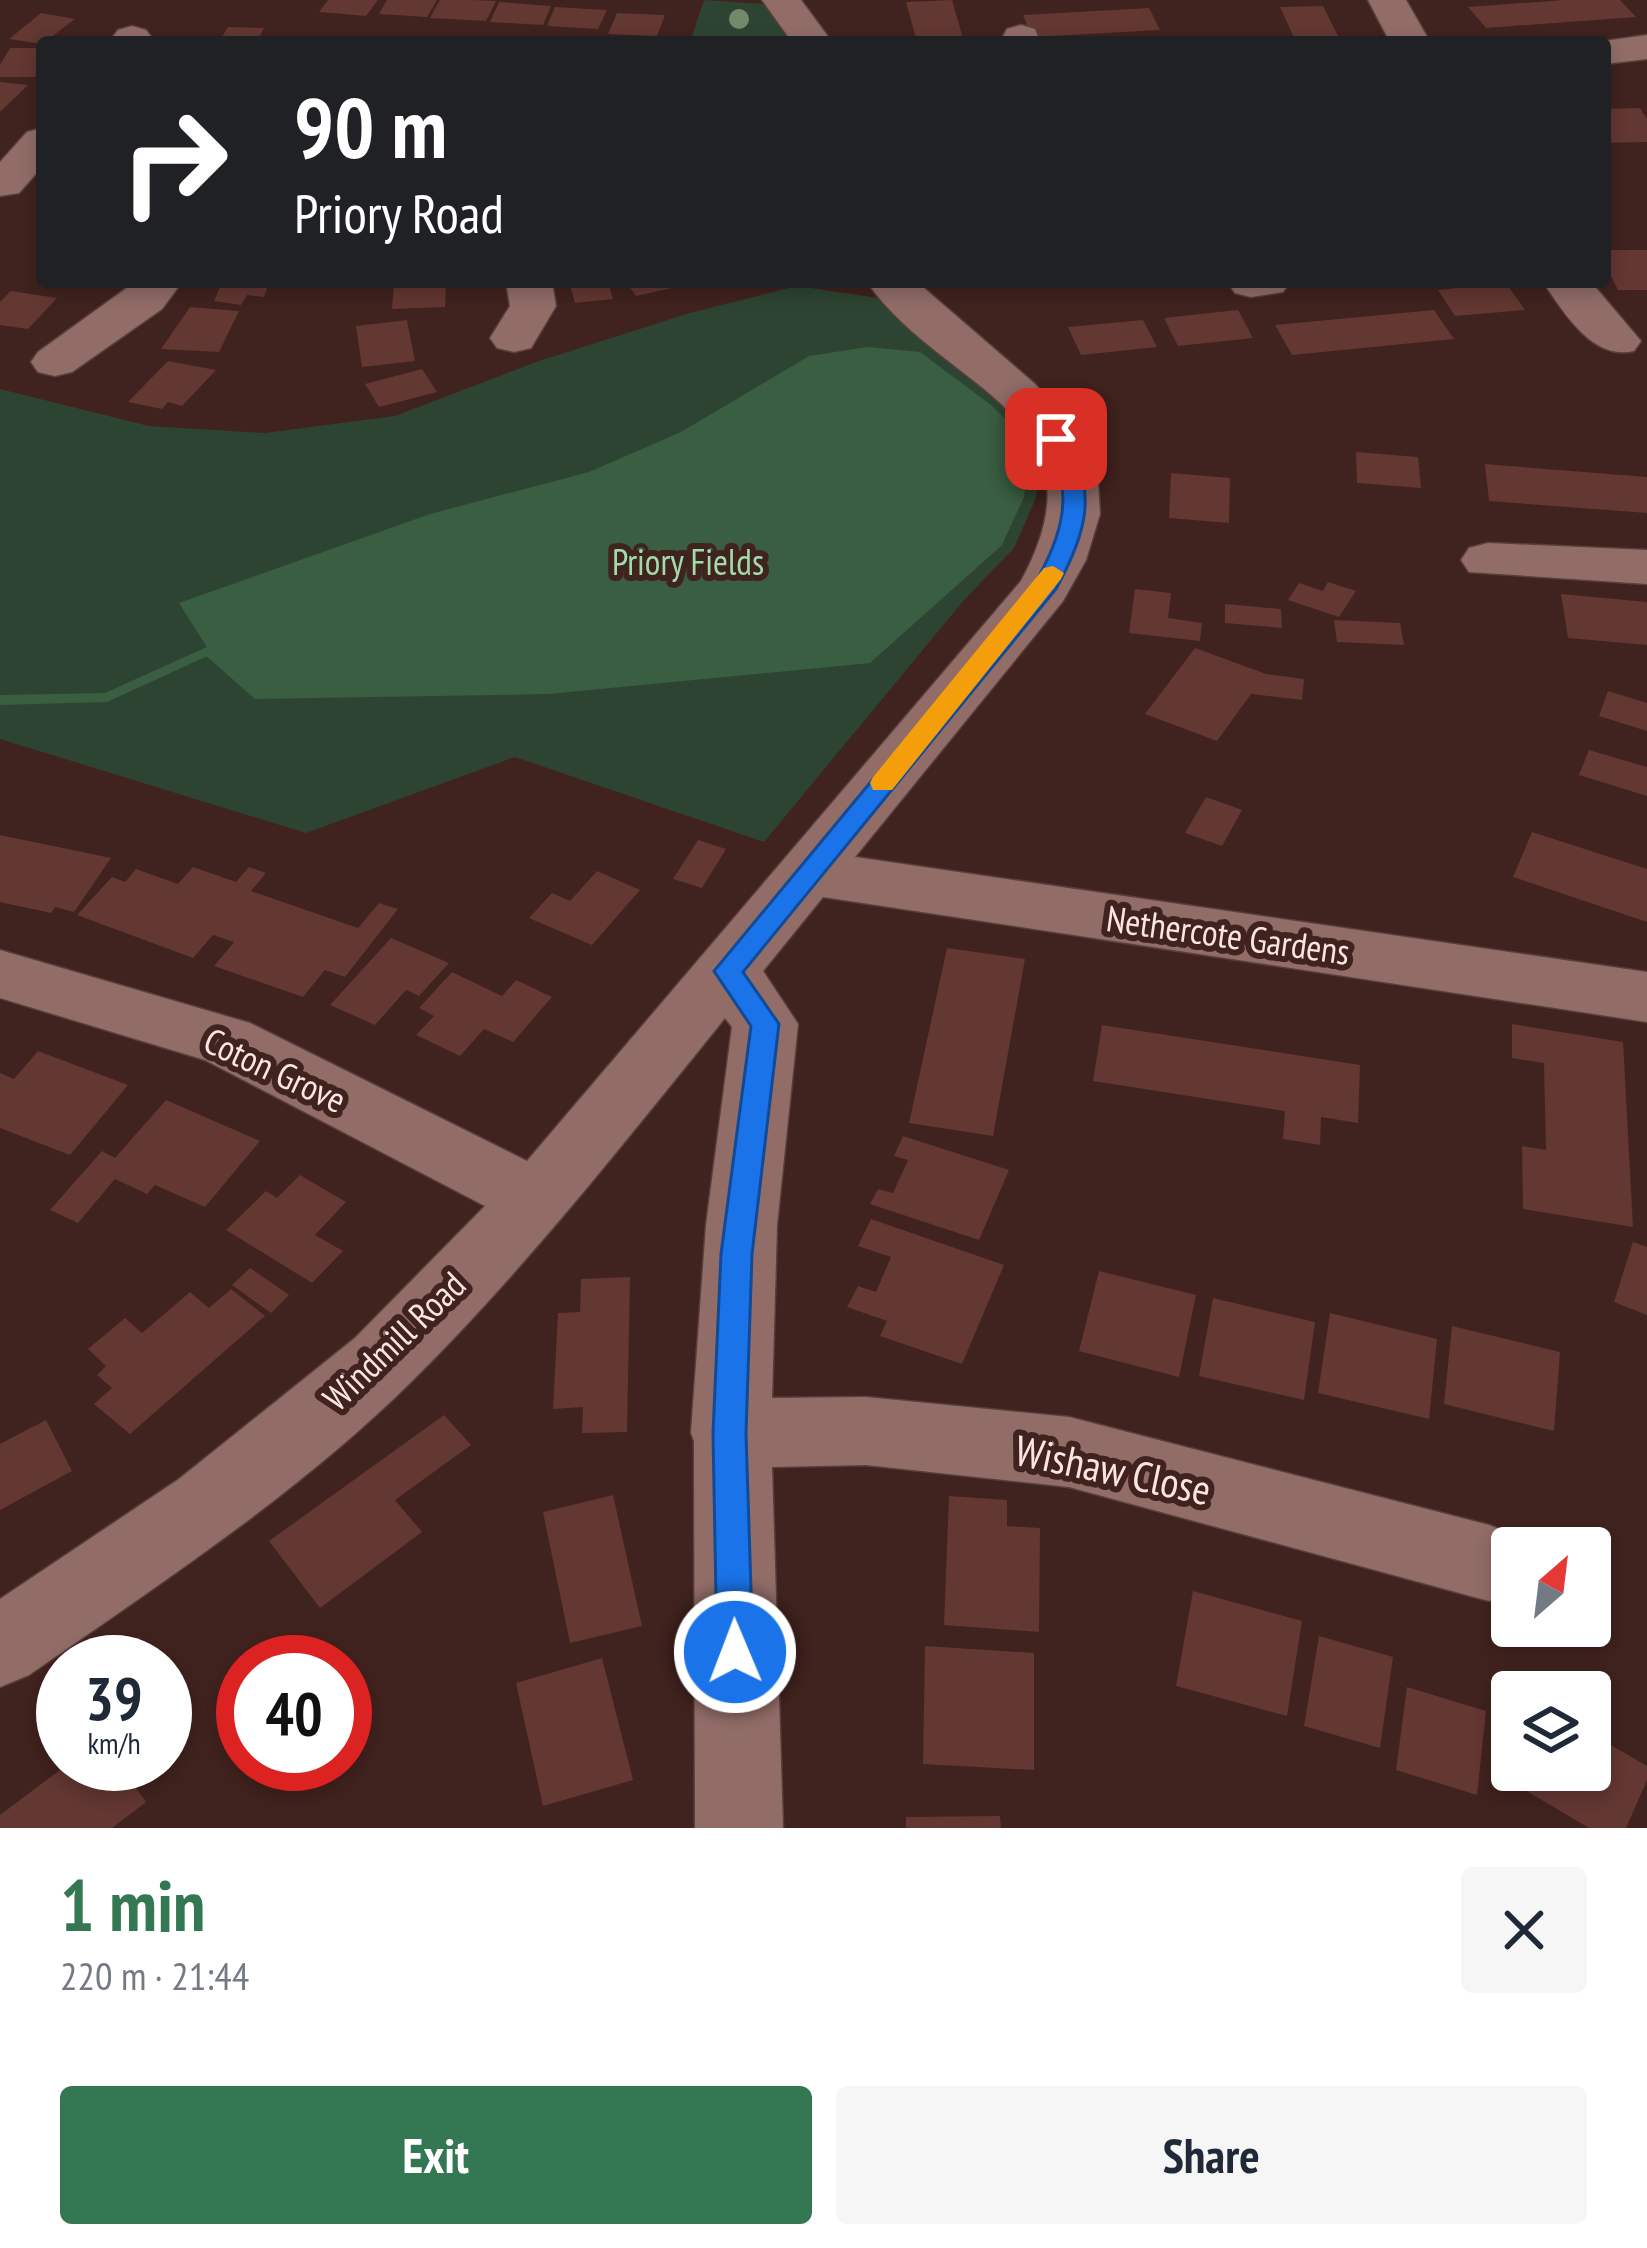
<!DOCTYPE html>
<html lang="en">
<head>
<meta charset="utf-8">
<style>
  body { margin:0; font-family:"PT Sans Narrow",sans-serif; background:#f6f6f7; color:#1f2937; height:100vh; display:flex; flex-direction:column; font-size:45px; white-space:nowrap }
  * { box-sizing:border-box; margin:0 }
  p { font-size:39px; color:#747a83 }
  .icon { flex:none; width:66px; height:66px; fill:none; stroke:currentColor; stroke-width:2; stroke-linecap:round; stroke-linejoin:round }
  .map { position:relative; height:1828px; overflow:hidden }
  .panel { display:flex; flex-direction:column; background:#fff; flex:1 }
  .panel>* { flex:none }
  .guide { position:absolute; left:36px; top:36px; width:1575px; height:252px; border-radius:12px; box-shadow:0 6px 18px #0003; background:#202124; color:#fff; overflow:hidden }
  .needle { width:78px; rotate:28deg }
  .tools { position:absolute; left:1491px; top:1527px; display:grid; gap:24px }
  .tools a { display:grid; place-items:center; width:120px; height:120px; border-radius:12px; background:#fff; box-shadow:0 6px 18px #0003; font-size:60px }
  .speed { position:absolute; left:36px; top:1635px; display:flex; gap:24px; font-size:60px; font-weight:700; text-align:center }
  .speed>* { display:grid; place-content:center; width:156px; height:156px; border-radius:50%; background:#fff; box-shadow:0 6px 18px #0003; line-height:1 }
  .speed small { font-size:30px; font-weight:400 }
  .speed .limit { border:18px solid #d22; background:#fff; color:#111 }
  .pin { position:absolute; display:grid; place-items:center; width:102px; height:102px; color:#fff; margin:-51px; border-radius:24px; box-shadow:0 6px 18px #0006 }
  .me { position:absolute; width:132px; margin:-66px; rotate:359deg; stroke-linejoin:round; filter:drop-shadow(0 0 9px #0008) }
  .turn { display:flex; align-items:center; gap:42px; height:252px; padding:0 60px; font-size:54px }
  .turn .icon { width:156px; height:156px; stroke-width:2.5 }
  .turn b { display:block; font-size:84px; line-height:102px }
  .round { display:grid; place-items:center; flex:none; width:126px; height:126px; border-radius:12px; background:#f6f6f7 }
  .head { display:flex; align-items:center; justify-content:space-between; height:204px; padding:0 60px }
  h1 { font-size:72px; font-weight:600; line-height:90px; color:#347753 }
  .button { display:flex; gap:24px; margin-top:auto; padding:24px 60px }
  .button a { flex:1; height:138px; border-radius:12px; background:#347753; color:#fff; font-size:48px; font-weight:600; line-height:138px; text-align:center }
  .button a+a { background:#f6f6f7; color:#1f2937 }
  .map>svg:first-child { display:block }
  .green { fill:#2e4432 }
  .water { fill:#3a5e41 }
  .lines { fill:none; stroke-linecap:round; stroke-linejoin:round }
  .stream { fill:#3a5e41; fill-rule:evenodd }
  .building { fill:#633732 }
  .minor-casing { stroke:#583f3c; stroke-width:3 }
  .minor { fill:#926d68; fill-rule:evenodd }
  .tree { fill:#74886b }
  .route { fill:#1a73e8; stroke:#114b97; stroke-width:3 }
  .slow { fill:#f59e0b }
  .labels { text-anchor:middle; stroke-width:12; stroke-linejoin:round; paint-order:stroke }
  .park-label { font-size:36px; fill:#9fdcaa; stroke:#40221e }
  .street-label { font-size:36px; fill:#fbe5e2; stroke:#40221e }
  .near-street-label { font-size:42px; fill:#fbe5e2; stroke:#40221e }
</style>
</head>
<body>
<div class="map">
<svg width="1647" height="1828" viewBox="0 0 1647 1828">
  <rect width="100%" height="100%" fill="#40221e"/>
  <g class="green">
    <path d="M704 0 765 4 795 42H690Z"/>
    <path d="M797 286 878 298 1033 428 1045 453 1035 500 1014 548 964 600 764 842 515 757 306 833 0 739V389L149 426 265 433 395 416 536 362 690 313Z"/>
  </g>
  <path class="water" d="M868 347 920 352 991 405 1030 444 1024 497 1002 545 870 663 548 694 255 699 204 654 208 649 179 603 430 514 589 472 681 432 809 356Z"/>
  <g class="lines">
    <path class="stream" d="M209 646 216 650 214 653 107 702 0 705V695L105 693Z"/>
  </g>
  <g class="building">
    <path d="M328 0H378L366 16 319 12Z"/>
    <path d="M387 0H437L427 17 379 14Z"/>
    <path d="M440 0H471L496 1 486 21 430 18Z"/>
    <path d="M952 0 964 42H917L906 2Z"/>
    <path d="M1564 0H1620L1636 17 1486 28 1468 7Z"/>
    <path d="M499 2 551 6 543 25 490 22Z"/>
    <path d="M1323 6 1341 42H1296L1280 7Z"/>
    <path d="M555 7 607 10 598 29 547 26Z"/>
    <path d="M1149 8 1160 30 1032 37 1023 15Z"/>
    <path d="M41 13 75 19 42 44 9 39Z"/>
    <path d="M617 13 665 15 657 36 608 34Z"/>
    <path d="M228 27 264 28 257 42H219Z"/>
    <path d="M10 48H42V64L35 77H0V65Z"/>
    <path d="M0 82 28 85 0 112Z"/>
    <path d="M1640 108 1647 119V142L1605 143V109Z"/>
    <path d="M1605 250H1647V290H1618L1605 264Z"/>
    <path d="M222 282H269L264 297 247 295 241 305 214 301Z"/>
    <path d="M394 282H446L445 307 392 309Z"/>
    <path d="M569 282H608L613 299 575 303Z"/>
    <path d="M626 282H667L672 288 636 296Z"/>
    <path d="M1506 283 1525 310 1455 316 1438 290Z"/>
    <path d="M11 291 57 298 28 329 0 325V302Z"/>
    <path d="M190 307 239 311 219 352 161 349Z"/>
    <path d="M1238 310 1253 338 1178 346 1164 318Z"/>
    <path d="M1434 310 1454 339 1292 355 1275 325Z"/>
    <path d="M407 320 415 361 362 367 356 326Z"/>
    <path d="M1143 320 1157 347 1081 355 1068 327Z"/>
    <path d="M168 361 216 370 182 406 168 402 162 409 128 402Z"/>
    <path d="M422 369 437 392 379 407 365 384Z"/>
    <path d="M1356 452 1418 457 1421 488 1357 483Z"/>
    <path d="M1485 464 1647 477V513L1489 501Z"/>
    <path d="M1171 473 1230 478 1229 523 1169 518Z"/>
    <path d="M1328 582 1356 591 1339 617 1288 600 1299 583 1323 591Z"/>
    <path d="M1135 589 1171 593 1168 618 1202 623 1200 641 1129 633Z"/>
    <path d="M1561 594 1647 602V645L1568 638Z"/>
    <path d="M1225 604 1281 609 1282 628 1225 623Z"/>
    <path d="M1334 620 1400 623 1404 645 1337 642Z"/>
    <path d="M1195 648 1266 674 1304 679 1302 700 1251 694 1217 741 1145 714Z"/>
    <path d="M1608 691 1647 703V731L1599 716Z"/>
    <path d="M1589 750 1647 767V796L1579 775Z"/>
    <path d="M1206 797 1242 810 1222 846 1185 833Z"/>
    <path d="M1532 832 1647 869V922L1513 877Z"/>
    <path d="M0 835 111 858 74 912 55 907 51 913 0 902Z"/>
    <path d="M698 840 726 849 702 888 673 879Z"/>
    <path d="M193 867 236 882 249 867 266 873 251 891 358 928 379 903 398 909 345 977 325 970 303 997 214 966 234 942 213 935 193 958 77 915 112 877 125 882 136 869 178 884Z"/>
    <path d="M597 871 640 890 592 945 529 918 552 893 570 901Z"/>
    <path d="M391 938 449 963 419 996 406 990 375 1025 330 1005Z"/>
    <path d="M947 948 1025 959 993 1136 909 1123Z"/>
    <path d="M452 972 502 996 516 980 552 997 513 1042 484 1029 460 1056 416 1035 434 1016 419 1008Z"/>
    <path d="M1512 1024 1623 1042 1633 1227 1523 1209 1522 1146 1546 1150 1544 1063 1512 1058Z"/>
    <path d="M1102 1025 1360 1065 1358 1123 1321 1117 1320 1145 1283 1139 1285 1111 1093 1081Z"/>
    <path d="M38 1051 128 1085 70 1155 0 1128V1073L14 1079Z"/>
    <path d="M166 1100 260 1141 205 1207 155 1185 147 1194 115 1179 78 1223 50 1210 102 1151 115 1158Z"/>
    <path d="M903 1136 1009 1170 979 1240 870 1204 878 1189 893 1193 908 1160 894 1156Z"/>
    <path d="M300 1175 346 1202 315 1235 343 1251 312 1283 226 1230 266 1191 277 1198Z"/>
    <path d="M871 1219 1004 1265 962 1364 880 1336 887 1321 847 1307 858 1286 876 1292 891 1257 858 1246Z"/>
    <path d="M1633 1242 1647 1247V1315L1614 1302Z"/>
    <path d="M250 1268 289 1295 271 1313 232 1285Z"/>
    <path d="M1099 1271 1196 1295 1179 1377 1079 1351Z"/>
    <path d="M630 1277 627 1432 582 1433 583 1407 553 1409 558 1313 580 1312 581 1279Z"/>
    <path d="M231 1289 265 1316 130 1434 94 1404 112 1388 97 1375 106 1366 88 1349 125 1318 142 1333 190 1292 209 1308Z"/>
    <path d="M1213 1298 1315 1322 1304 1400 1199 1376Z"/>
    <path d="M1330 1313 1437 1339 1429 1419 1318 1393Z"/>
    <path d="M1452 1326 1560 1352 1554 1431 1444 1404Z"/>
    <path d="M444 1415 471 1445 395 1500 422 1532 320 1608 269 1541Z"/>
    <path d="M46 1420 72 1471 0 1510V1444Z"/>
    <path d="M613 1495 642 1626 570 1643 543 1512Z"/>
    <path d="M949 1496 1007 1500V1526L1040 1528 1039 1632 944 1625Z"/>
    <path d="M1193 1591 1302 1621 1287 1716 1176 1686Z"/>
    <path d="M1319 1636 1393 1657 1380 1748 1304 1726Z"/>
    <path d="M925 1646 1034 1653V1770L923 1764Z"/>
    <path d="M602 1658 633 1780 543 1806 516 1683Z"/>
    <path d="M1407 1687 1486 1711 1477 1795 1396 1770Z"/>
    <path d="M1590 1733 1647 1766V1780L1626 1828H1589L1518 1786 1526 1770H1590Z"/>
    <path d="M68 1764H119L146 1802 112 1828H0V1815Z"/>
    <path d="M1000 1816 1001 1828H906V1817Z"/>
  </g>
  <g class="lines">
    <defs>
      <g id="minor">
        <path d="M762 0H801L832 42H792Z"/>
        <path d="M1368 0H1406L1430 42H1390Z"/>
        <path d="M1021 25 1035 29 1040 42H1000L1007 29Z"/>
        <path d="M132 26 146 30 152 38 149 42H109L118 30Z"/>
        <path d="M1647 35V59L1605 64V42H1597Z"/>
        <path d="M42 128V167L19 193 0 196V162L27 132Z"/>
        <path d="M135 282H182L162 309 72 372 55 376 38 372 31 362 38 352Z"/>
        <path d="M506 282H552L556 306 531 348 514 352 497 348 490 338 510 306Z"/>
        <path d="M867 282H917L1035 384 1079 433 1097 466 1100 514 1086 560 1063 601 855 857 1647 972V1022L823 897 763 971 798 1024 777 1225 772 1398 866 1397 1069 1417 1489 1525 1517 1536 1523 1548H1512V1592L1489 1601 1069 1487 866 1465 772 1467 783 1828H695L694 1441 691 1433 706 1225 732 1027 725 1018C624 1143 525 1269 411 1382 299 1493 158 1585 29 1675L0 1687V1599L179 1479 355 1338 485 1206 205 1060 0 998V950L250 1023 527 1161 1021 581C1113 412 943 392 867 282Z"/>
        <path d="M1290 282 1283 292 1251 297 1235 293 1228 283Z"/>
        <path d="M1543 282H1591L1641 341 1634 351C1593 361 1564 313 1543 282Z"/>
        <path d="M1488 543 1647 550V584L1469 572 1461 560 1469 548Z"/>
      </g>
    </defs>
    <use href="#minor" class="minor-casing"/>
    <use href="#minor" class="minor"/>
  </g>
  <circle class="tree" cx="739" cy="19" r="10"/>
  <path class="route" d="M1056 433 1063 435C1100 490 1086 534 1056 589L743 972 779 1024 752 1254 746 1433 753 1652 747 1665 735 1670 722 1665 717 1652 713 1433 721 1254 751 1026 714 971 1034 585C1063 535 1076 491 1045 439Z"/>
  <path class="slow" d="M1053 566 1064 573 1061 579 892 790H873L870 783 873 777 1044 568Z"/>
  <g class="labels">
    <g class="park-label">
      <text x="688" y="575">Priory Fields</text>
    </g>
    <g class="street-label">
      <text transform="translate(1228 935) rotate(8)" y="13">Nethercote Gardens</text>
      <text transform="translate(275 1070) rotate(25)" y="13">Coton Grove</text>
      <text transform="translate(394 1341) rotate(-44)" y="13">Windmill Road</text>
    </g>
    <g class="near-street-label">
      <text transform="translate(1113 1470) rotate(12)" y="15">Wishaw Close</text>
    </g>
  </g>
</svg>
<div class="tools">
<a><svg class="needle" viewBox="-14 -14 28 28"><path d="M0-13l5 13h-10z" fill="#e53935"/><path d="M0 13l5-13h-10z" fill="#747a83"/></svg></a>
<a><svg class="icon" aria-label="layers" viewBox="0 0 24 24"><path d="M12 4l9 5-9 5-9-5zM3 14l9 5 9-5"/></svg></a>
</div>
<div class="speed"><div>39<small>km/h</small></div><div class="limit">40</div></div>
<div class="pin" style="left:1056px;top:439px;background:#d93025"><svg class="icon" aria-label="arrive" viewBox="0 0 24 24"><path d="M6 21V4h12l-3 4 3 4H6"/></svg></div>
<svg class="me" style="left:735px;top:1652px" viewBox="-20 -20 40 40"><circle r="17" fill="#1a73e8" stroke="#fff" stroke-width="3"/><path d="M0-11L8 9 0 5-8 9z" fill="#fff"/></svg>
<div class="guide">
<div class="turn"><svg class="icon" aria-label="right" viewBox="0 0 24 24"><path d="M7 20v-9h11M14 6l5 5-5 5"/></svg><div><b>90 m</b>Priory Road</div></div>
</div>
</div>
<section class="panel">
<div class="head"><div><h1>1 min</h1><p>220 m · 21:44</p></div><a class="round"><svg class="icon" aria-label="close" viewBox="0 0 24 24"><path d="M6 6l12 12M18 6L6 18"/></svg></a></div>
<div class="button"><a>Exit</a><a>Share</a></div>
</section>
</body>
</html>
